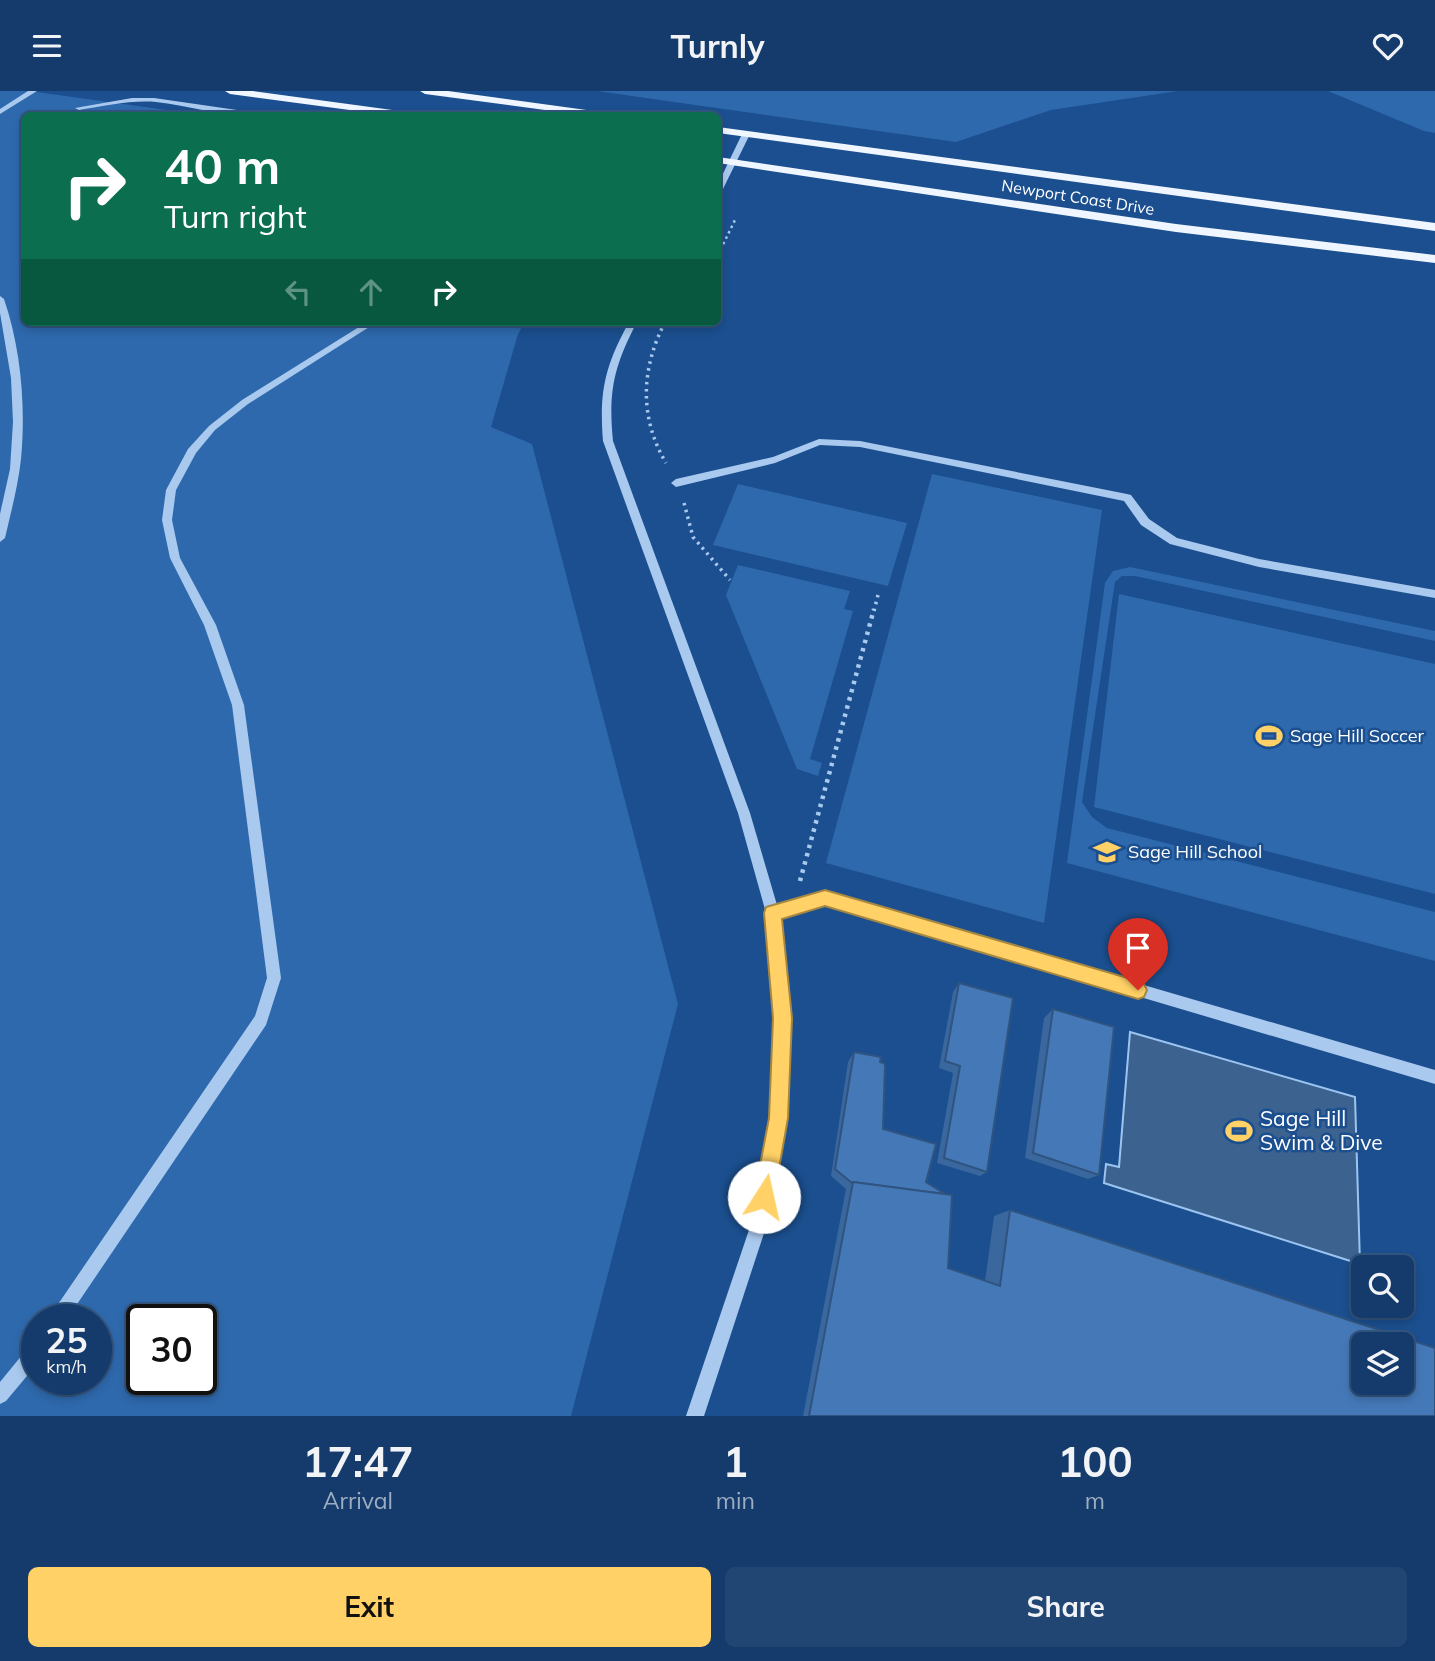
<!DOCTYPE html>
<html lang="en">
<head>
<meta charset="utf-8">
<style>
  body { margin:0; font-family:Mulish,sans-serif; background:#214673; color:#f1f3f6; height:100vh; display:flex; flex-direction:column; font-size:26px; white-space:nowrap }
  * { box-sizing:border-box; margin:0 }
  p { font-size:23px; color:#9dadc1 }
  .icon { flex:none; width:38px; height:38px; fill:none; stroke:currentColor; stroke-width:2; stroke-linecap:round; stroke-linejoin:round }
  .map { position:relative; height:1325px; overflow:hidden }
  .side { display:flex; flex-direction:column; background:#143b6b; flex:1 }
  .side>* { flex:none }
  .guide { position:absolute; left:21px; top:21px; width:700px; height:214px; border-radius:10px; box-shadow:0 4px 10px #0003,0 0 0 2px #33557e; background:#0b6e4f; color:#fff; overflow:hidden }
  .tools { position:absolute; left:1351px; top:1164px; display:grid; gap:14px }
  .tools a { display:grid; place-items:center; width:63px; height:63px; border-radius:10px; background:#143b6b; box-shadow:0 4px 10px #0003,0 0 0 2px #33557e; font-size:35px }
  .speed { position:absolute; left:21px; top:1213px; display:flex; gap:14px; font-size:35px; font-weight:700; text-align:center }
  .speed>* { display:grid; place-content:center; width:91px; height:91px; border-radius:50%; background:#143b6b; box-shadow:0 4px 10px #0003,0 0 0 2px #33557e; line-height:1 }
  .speed small { font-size:18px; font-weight:400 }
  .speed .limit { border:4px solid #111; border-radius:10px; background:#fff; color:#111 }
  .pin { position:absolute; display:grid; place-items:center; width:60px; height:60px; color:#fff; margin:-72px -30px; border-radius:50% 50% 50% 0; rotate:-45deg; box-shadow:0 0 7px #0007 }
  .pin .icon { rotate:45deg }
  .me { position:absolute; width:77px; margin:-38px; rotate:10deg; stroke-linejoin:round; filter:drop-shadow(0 0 5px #0008) }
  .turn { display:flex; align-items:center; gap:24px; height:147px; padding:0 28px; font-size:32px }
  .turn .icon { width:91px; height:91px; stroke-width:2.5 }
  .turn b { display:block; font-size:49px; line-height:60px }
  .lanes { display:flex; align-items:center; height:66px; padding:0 28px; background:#0003; justify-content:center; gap:35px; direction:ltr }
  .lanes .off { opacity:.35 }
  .eta { display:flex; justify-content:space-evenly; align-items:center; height:119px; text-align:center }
  .eta b { font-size:42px; font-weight:700; line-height:49px }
  .button { display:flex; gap:14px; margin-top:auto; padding:14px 28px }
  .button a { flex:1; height:80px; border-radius:10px; background:#ffd166; color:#111; font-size:28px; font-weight:700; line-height:80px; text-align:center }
  .button a+a { background:#214673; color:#f1f3f6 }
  header { display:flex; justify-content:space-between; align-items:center; height:91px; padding:0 28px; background:#143b6b; font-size:32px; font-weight:700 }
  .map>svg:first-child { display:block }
  .green { fill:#2e69ad; fill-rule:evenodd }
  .water { fill:#3c6290; stroke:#9cc4f0; stroke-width:2 }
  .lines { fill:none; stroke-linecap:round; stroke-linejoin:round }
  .path-far2 { stroke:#a9c9ee; stroke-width:2.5; stroke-dasharray:2.5 3.5; stroke-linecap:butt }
  .path-far1 { stroke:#a9c9ee; stroke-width:3.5; stroke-dasharray:2.5 4.5; stroke-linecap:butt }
  .path { stroke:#a9c9ee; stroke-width:4.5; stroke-dasharray:3.5 5; stroke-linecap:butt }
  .minor { fill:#a9c9ee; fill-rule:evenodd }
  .major { fill:#f0f6ff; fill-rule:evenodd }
  .wall { fill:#3a679d }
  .building { fill:#4478b7; stroke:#305480; stroke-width:2; fill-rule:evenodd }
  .route { fill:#ffd166; stroke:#a68842; stroke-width:2 }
  .labels { text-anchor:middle; stroke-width:5; stroke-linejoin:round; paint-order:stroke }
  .far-street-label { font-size:16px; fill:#fff; stroke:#1b4f8f }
  .poi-label { font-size:18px; fill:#fff; stroke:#1b4f8f; text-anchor:start }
  .near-poi-label { font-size:21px; fill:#fff; stroke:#1b4f8f; text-anchor:start }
</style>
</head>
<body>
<header><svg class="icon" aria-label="menu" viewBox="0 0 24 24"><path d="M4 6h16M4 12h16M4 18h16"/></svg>Turnly<svg class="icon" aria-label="heart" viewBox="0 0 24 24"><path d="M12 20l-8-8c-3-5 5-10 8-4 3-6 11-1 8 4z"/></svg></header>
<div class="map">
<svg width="1435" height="1325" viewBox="0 0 1435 1325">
  <rect width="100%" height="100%" fill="#1b4f8f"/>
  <g class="green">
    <path d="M0 0H29L203 24H24V231H525L518 243 491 336 532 353 678 913 571 1325H0ZM37 1228H96V1288H37ZM142 1228H201V1288H142Z"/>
    <path d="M597 0H1178L1051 19 956 51Z"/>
    <path d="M1328 0H1435V42L1424 40Z"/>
    <path d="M932 383 1102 419 1044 832 826 772Z"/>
    <path d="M738 393 907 432 888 495 713 454Z"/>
    <path d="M738 474 850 500 844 518 853 520 810 668 822 672 818 685 797 678 726 504Z"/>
    <path d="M1130 476 1435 540V550L1135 485H1122L1115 491 1082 711 1092 726 1107 737 1435 821V870L1067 772 1105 492 1113 480Z"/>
    <path d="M1119 503 1435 573V803L1094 716Z"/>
  </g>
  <path class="water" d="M1130 941 1355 1006 1360 1173 1104 1092 1106 1073 1119 1076Z"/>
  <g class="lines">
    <path class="path-far2" d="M718 164 735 129"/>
    <g class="path-far1">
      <path d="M665 231C641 278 639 326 666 372"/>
      <path d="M684 412 693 446 730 489"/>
      <path d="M874 520 879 500"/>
    </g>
    <path class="path" d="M800 790 874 518"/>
    <g class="minor">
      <path d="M28 0H37L0 23V18Z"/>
      <path d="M132 7H154L257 22 261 24C227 27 190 15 156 11 131 9 104 15 79 19L75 17Z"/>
      <path d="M743 41 750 43 722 100 718 102V93Z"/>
      <path d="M0 205 4 208C21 258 26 315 21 368 18 395 11 421 5 447L0 451V423L10 378 13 331 11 287 0 222Z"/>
      <path d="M367 231H377L248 313 215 339 196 362 176 399 172 429 180 467 216 534 244 614 281 887 266 934 67 1228H50L52 1222 255 925 267 887 232 614 204 534 170 467 162 429 166 399 188 358 209 335 242 309Z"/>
      <path d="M629 231H637C614 275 608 300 613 350L750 722 777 814 825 801 1435 979V993L825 813 780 826 790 927 787 1027 767 1133 704 1325H686L751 1133 771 1027 776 927 766 822 738 722 603 350C599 300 605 275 629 231Z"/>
      <path d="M819 348 860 350 1127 403 1131 404 1149 428 1177 447 1259 468 1435 499V507L1259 476 1170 453 1141 434 1124 410 860 356 820 354 775 372 676 396 671 392 676 388 773 366Z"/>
      <path d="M37 1251V1273L6 1310 0 1313V1291L31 1253Z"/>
    </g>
    <g class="major">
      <path d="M225 0H253L407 21 412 24H387L230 3Z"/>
      <path d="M420 0H448L601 21 606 24H582L425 3Z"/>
      <path d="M718 36 1435 132V140L718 42Z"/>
      <path d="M718 66 1176 133 1435 164V172L1176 141 718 72Z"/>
    </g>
  </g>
  <g class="wall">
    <path d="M959 892 987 1081 980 1085 937 1072 953 982 939 977 953 901Z"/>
    <path d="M1053 918 1099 1084 1088 1088 1025 1067 1044 927Z"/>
    <path d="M854 961 880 971 883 1038 926 1091 948 1177 985 1190 994 1125 1010 1119 1435 1325H803L846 1098 831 1085 848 971Z"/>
  </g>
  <g class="building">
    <path d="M959 892 1013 907 987 1081 944 1067 960 975 945 970Z"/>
    <path d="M1053 918 1114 936 1099 1084 1033 1062Z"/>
    <path d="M854 961 881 966 880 971 885 973 883 1038 936 1053 926 1091 945 1103 853 1091 852 1092 835 1078Z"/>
    <path d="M853 1091 952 1104 948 1177 1000 1195 1010 1119 1435 1257V1325H809ZM1363 1253H1402V1292H1363Z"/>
  </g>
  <path class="route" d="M825 799 1138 890 1144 893 1147 899 1144 906 1138 908 825 815 782 828 792 927 788 1027 774 1106 771 1114 764 1117 757 1114 754 1106 769 1027 773 927 764 822 766 816 773 814Z"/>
  <defs>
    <symbol id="stadium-bare" viewBox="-9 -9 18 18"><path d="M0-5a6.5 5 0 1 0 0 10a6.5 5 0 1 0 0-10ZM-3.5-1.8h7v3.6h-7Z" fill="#ffd166" stroke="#1b4f8f" stroke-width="2.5" paint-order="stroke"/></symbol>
    <symbol id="school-bare" viewBox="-9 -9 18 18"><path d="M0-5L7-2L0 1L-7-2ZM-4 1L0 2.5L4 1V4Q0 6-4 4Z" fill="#ffd166" stroke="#1b4f8f" stroke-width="2.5" paint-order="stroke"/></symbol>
  </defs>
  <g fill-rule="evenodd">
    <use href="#stadium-bare" x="1250" y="626" width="38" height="38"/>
    <use href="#school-bare" x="1088" y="742" width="38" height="38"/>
    <use href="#stadium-bare" x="1220" y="1021" width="38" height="38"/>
  </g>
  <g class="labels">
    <g class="far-street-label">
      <text transform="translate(1078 106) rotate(9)" y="6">Newport Coast Drive</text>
    </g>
    <g class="poi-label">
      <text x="1290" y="651">Sage Hill Soccer</text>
      <text x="1128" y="767">Sage Hill School</text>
    </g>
    <g class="near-poi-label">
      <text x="1260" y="1035">Sage Hill<tspan x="1260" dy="24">Swim &amp; Dive</tspan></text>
    </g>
  </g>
</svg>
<div class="tools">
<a><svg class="icon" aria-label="search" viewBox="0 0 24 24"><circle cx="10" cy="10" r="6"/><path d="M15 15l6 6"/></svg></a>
<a><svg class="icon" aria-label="layers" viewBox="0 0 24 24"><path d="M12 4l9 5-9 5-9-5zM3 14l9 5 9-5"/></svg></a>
</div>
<div class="speed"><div>25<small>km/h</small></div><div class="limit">30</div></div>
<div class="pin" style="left:1138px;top:899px;background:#d93025"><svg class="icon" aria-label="arrive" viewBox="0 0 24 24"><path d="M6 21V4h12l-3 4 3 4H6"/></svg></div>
<svg class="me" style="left:764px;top:1106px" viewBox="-20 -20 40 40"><circle r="19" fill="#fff"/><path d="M0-13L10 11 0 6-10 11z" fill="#ffd166"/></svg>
<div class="guide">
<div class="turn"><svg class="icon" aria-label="right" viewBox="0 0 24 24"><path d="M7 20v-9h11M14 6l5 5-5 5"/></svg><div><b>40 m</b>Turn right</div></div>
<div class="lanes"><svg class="icon off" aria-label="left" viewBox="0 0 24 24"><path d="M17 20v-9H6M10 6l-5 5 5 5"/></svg><svg class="icon off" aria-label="ahead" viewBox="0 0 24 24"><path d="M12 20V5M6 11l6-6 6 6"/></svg><svg class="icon" aria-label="right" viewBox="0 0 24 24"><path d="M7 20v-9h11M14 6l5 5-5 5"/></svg></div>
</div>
</div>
<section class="side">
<div class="eta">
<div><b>17:47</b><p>Arrival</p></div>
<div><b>1</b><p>min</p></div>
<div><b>100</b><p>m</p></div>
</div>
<div class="button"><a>Exit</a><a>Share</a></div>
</section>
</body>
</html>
